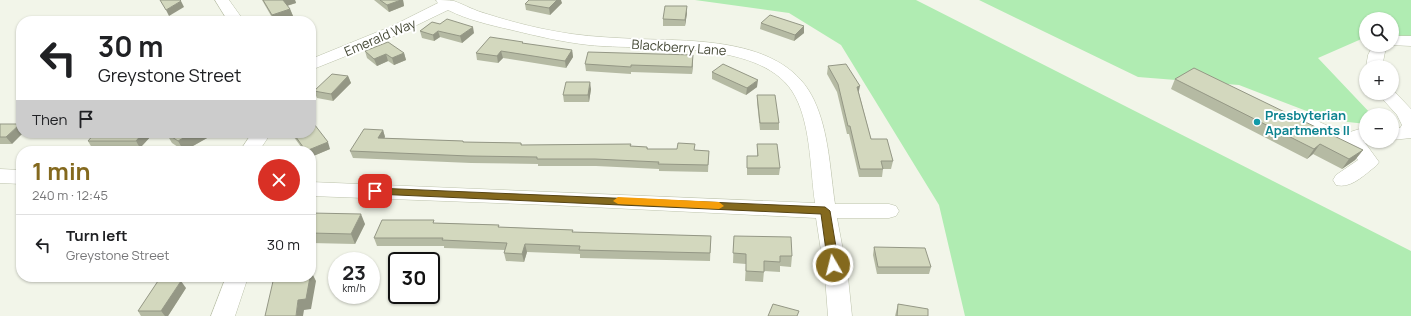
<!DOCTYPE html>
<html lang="en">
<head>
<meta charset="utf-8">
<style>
  body { margin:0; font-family:Manrope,sans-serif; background:#f2f2f2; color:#202124; height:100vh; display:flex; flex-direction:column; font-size:15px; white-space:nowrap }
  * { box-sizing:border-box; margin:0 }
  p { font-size:13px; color:#757577 }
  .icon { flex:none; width:22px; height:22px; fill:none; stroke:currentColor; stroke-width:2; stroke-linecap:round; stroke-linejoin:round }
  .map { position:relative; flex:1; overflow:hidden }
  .side { position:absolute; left:16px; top:146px; width:300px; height:136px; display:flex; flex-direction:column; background:#fff; border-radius:16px; box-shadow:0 1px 3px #0004 }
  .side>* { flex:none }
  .hud { position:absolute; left:16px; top:16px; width:300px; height:122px; border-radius:16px; box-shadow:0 1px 3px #0004; background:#fff; color:#202124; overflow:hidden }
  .buttons { position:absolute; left:1359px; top:12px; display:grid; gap:8px }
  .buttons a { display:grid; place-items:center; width:40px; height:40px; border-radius:50%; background:#fff; box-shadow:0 1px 3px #0004; font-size:20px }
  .speed { position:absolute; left:328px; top:252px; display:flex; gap:8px; font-size:20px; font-weight:700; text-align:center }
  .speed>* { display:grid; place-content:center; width:52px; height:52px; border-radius:50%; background:#fff; box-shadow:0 1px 3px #0004; line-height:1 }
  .speed small { font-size:10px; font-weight:400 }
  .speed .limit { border:2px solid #111; border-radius:6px; background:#fff; color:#111 }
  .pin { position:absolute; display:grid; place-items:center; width:34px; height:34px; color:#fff; margin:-17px; border-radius:8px; box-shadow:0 2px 6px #0006 }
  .me { position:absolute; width:44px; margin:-22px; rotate:352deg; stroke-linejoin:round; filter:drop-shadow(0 0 3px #0008) }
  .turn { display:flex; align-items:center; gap:14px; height:84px; padding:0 16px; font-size:18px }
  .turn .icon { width:52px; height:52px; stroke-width:2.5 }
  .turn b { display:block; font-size:28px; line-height:34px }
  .then { display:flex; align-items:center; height:38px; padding:0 16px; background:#0003; gap:8px; font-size:15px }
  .round { display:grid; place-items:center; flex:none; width:42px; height:42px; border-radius:21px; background:#f2f2f2 }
  .head { display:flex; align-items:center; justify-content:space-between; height:68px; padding:0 16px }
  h1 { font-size:24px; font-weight:700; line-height:30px; color:#84691e }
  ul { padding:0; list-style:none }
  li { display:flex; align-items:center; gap:12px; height:60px; padding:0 16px; border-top:1px solid #e0e0e0 }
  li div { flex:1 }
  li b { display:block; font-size:15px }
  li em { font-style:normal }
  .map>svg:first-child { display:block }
  .green { fill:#b0ecb2 }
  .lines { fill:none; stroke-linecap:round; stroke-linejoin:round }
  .minor-casing { stroke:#bcc2ab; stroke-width:1 }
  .minor { fill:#fff; fill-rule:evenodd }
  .wall { fill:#b5baa3 }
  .shaded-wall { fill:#949785 }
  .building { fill:#d3d8be; stroke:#949785 }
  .route { fill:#84691e; stroke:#564414 }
  .slow { fill:#f59e0b }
  .culture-dot { fill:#0f9aa8; stroke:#fff; stroke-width:1.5 }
  .labels { text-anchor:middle; stroke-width:4; stroke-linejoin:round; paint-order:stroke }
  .street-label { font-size:13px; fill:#464a37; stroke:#fff }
  .culture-label { font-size:13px; font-weight:bold; fill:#0d838f; stroke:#fff; text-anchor:start }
</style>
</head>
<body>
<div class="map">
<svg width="1411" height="316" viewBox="0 0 1411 316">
  <rect width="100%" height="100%" fill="#f2f5e9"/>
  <g class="green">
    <path d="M695 0H916L1411 251V316H965L939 205 841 45 789 13Z"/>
    <path d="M979 0H1411V38H1392V19H1366V37L1318 58 1372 115H1366V124L1330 120 1239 85 1138 77Z"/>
  </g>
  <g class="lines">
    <defs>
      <g id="minor">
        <path d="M215 0H229L244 21H228Z"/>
        <path d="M436 0C441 0 449 0 454 1 465 5 475 11 487 14 515 23 544 30 572 34 594 37 616 38 639 39 697 41 785 38 814 100 829 132 830 170 835 204H889L896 206 899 211 896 216 889 218H837L848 277 852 316H828L825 277 816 218 550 205 311 196V182L815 203C810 169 811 120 792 91 757 38 645 51 589 45 562 42 537 36 512 30 490 25 468 20 448 10L386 40 311 70V59L392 26 438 3Z"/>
        <path d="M1392 36H1411V46L1390 45 1385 52 1382 67H1366L1368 55 1373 45H1392Z"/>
        <path d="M1392 89 1411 109V138L1392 140V128H1400L1402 125 1397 115 1377 93H1392Z"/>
        <path d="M1300 113 1339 131 1350 132 1366 127V139L1363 140 1379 162 1376 166C1364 175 1351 189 1336 185L1333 180 1336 175 1358 160 1345 143 1329 141 1294 123 1291 119 1294 115Z"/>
        <path d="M252 133H271L259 151H240Z"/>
        <path d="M0 169 21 170V184L0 183Z"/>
        <path d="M226 277H248L235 316H211Z"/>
      </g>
    </defs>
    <use href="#minor" class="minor-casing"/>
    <use href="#minor" class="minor"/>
  </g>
  <g class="wall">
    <path d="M262 0H295L296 3 287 6 290 9 293 16 274 21Z"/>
    <path d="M374 0H403L404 6 389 12Z"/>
    <path d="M562 3 550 15 526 10 525 4Z"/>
    <path d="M687 13 685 26H663V19Z"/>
    <path d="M432 22 474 33 462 43 440 37 434 41 422 38 420 31Z"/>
    <path d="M761 23 804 33 794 41 760 29Z"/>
    <path d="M524 44 572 50 573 57 566 68 503 58 498 63 477 60 476 53Z"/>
    <path d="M365 51 404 53 406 60 394 65 388 61 377 66 367 58Z"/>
    <path d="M693 62 692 74 631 72V74L586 71 585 64Z"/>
    <path d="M828 66 859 93 871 139 893 161 891 169H883L882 177H859L849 134H847L837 92 827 74Z"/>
    <path d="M712 72 757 87 746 95 712 79Z"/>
    <path d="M348 76 351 83 333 101 317 98 314 91Z"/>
    <path d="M1175 79 1363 150 1355 160 1342 169 1313 154 1307 159 1171 89Z"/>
    <path d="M591 89 589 102H564L563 95Z"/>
    <path d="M757 95 779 123V130H760L757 102Z"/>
    <path d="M0 124 12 144H0Z"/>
    <path d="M383 130 385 137 384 138 463 141 464 142 521 143 522 145 631 144V146L647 147 648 149 709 151 708 172 659 171V169L596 166H538V164L471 163 353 158 350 151Z"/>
    <path d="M166 133H216L184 151 172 143Z"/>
    <path d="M291 133H311L330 149 311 157V151H304Z"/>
    <path d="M152 135 140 148H92L88 141Z"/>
    <path d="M757 144 780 168 779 175H747V156H757Z"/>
    <path d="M311 213 365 224 355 244 311 243Z"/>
    <path d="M436 223 499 225V227L573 230V232L711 236 710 261 580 258V254L527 252 524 262 506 261 504 253 505 250 444 248V246H377L374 238Z"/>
    <path d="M734 236 792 256 791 267 780 266V272L764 271 763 282 745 281 746 264 733 263Z"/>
    <path d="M874 247 931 267 929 274H877L873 255Z"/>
    <path d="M186 288 168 316H141L138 311Z"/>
    <path d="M898 304 928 316H895Z"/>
  </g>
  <g class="shaded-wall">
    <path d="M283 0H295L296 3 286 6Z"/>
    <path d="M401 0H403L404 6 389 12 387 5Z"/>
    <path d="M557 0H561L562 3 550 15 549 8Z"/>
    <path d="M181 1 184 7 169 16 166 10Z"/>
    <path d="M687 6V13L685 26V20Z"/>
    <path d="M290 9 293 16 274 21 272 15Z"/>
    <path d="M804 26V33L794 41 795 35Z"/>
    <path d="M473 27 474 33 462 43 460 36Z"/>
    <path d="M438 31 440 37 434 41 433 35Z"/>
    <path d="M572 50 573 57 566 68 565 61Z"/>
    <path d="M501 51 503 58 498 63 497 56Z"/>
    <path d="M404 53 406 60 394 65 392 58Z"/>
    <path d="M386 54 388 61 377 66 374 59Z"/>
    <path d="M693 55V62L692 74V67Z"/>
    <path d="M348 76 351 83 333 101 331 94Z"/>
    <path d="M758 80 757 87 746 95 747 88Z"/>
    <path d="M590 82 591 89 589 102 588 95Z"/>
    <path d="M860 86 858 95 857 87Z"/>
    <path d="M20 124 21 126V133H23L12 144 6 137Z"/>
    <path d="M383 130 385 137 380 145 378 138Z"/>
    <path d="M143 133H150L152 135 140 148 136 141Z"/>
    <path d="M192 133H216L184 151 178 141Z"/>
    <path d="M328 142 330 149 311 157V151H306Z"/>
    <path d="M1320 144 1313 154 1307 159 1314 149Z"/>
    <path d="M1363 150 1355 160 1342 169 1349 159Z"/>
    <path d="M361 214 365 224 355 244 351 234Z"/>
    <path d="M525 244 527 252 524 262 522 254Z"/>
    <path d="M311 271 316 281 311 309 304 310 303 316H296L298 300 310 277H311Z"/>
    <path d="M181 281 186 288 168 316H165L161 311Z"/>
  </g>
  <g class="building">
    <path d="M160 0H180L181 1 166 10Z"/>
    <path d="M263 0H283L290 9 272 15Z"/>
    <path d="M380 0H401L387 5Z"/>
    <path d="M529 0H557L549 8 525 4Z"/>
    <path d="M665 6H687L685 20 663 19Z"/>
    <path d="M770 15 804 26 795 35 761 23Z"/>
    <path d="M447 19 473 27 460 36 438 31 433 35 420 31 432 22 440 24Z"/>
    <path d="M490 37 523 42 522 43 572 50 565 61 501 51 497 56 476 53Z"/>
    <path d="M388 42 404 53 392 58 386 54 374 59 365 51Z"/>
    <path d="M588 52 693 55 692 67 631 65V67L585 64Z"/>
    <path d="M723 64 758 80 747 88 712 72Z"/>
    <path d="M846 64 860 86 857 87 871 139H887L893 161H881L883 169H860L850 126H848L838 84 828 66Z"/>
    <path d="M1194 68 1363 150 1349 159 1320 144 1314 149 1175 79Z"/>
    <path d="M332 74 348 76 331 94 314 91Z"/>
    <path d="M566 82H590L588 95H563Z"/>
    <path d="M757 95H775L779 123H760Z"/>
    <path d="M311 120 328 142 306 151 293 133H311Z"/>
    <path d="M0 124H20L6 137H0Z"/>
    <path d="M364 129 383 130 378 138 463 141V142L521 143V145L631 144 630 146 647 147V149H677L678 143 695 144 694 150 709 151 708 165 658 164 659 162 595 159H537V157L469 156 350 151Z"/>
    <path d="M95 133H143L136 141H88Z"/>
    <path d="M166 133H192L178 141Z"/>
    <path d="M757 144H777L780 168H747V156H758Z"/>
    <path d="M311 213 361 214 351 234 311 233Z"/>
    <path d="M382 220H434L433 223 499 225 498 227 573 230 572 232 711 236 710 253 579 250 580 246 525 244 522 254 504 253 507 243 442 240 443 238H374Z"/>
    <path d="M734 236 791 237 792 256H780V262L764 261V272L746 271V254L733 253Z"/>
    <path d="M874 247 925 248 931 267H878Z"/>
    <path d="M274 277H310L306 299 298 300 296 316H265Z"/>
    <path d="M158 281H181L161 311H138Z"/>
    <path d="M773 304 799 311 797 316H768Z"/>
    <path d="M898 304 928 309V316H897Z"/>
  </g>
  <path class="route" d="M375 188 825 207 830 211 839 265 837 268H830L828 265 821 214 375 194 370 191Z"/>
  <path class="slow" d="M618 197 719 202 724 206 719 209 618 204 613 201Z"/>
  <circle class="culture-dot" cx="1257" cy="122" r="4"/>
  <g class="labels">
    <g class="street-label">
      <text transform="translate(380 37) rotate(-23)" y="5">Emerald Way</text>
      <text transform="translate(679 47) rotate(4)" y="5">Blackberry Lane</text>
    </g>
    <g class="culture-label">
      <text x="1265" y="120">Presbyterian<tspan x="1265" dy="15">Apartments II</tspan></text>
    </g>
  </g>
</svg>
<div class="buttons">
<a><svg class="icon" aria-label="search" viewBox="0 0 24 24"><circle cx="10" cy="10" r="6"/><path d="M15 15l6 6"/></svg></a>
<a>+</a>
<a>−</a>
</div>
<div class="speed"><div>23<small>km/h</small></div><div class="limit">30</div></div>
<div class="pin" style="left:375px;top:191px;background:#d93025"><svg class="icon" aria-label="arrive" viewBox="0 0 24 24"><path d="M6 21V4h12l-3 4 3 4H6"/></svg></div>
<svg class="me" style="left:833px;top:265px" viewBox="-20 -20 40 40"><circle r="17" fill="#84691e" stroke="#fff" stroke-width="3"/><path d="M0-11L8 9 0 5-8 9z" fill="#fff"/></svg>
<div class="hud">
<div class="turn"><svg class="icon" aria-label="left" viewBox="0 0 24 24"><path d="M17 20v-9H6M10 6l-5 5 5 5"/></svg><div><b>30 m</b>Greystone Street</div></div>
<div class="then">Then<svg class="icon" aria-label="arrive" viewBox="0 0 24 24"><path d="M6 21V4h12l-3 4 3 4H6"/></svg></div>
</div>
<section class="side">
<div class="head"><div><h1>1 min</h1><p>240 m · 12:45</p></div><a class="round" style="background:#d93025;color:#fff"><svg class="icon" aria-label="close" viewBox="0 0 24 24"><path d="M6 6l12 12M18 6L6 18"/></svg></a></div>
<ul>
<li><svg class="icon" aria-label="left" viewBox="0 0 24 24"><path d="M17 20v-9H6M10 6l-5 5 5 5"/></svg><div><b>Turn left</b><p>Greystone Street</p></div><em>30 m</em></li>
</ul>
</section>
</div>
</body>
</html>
